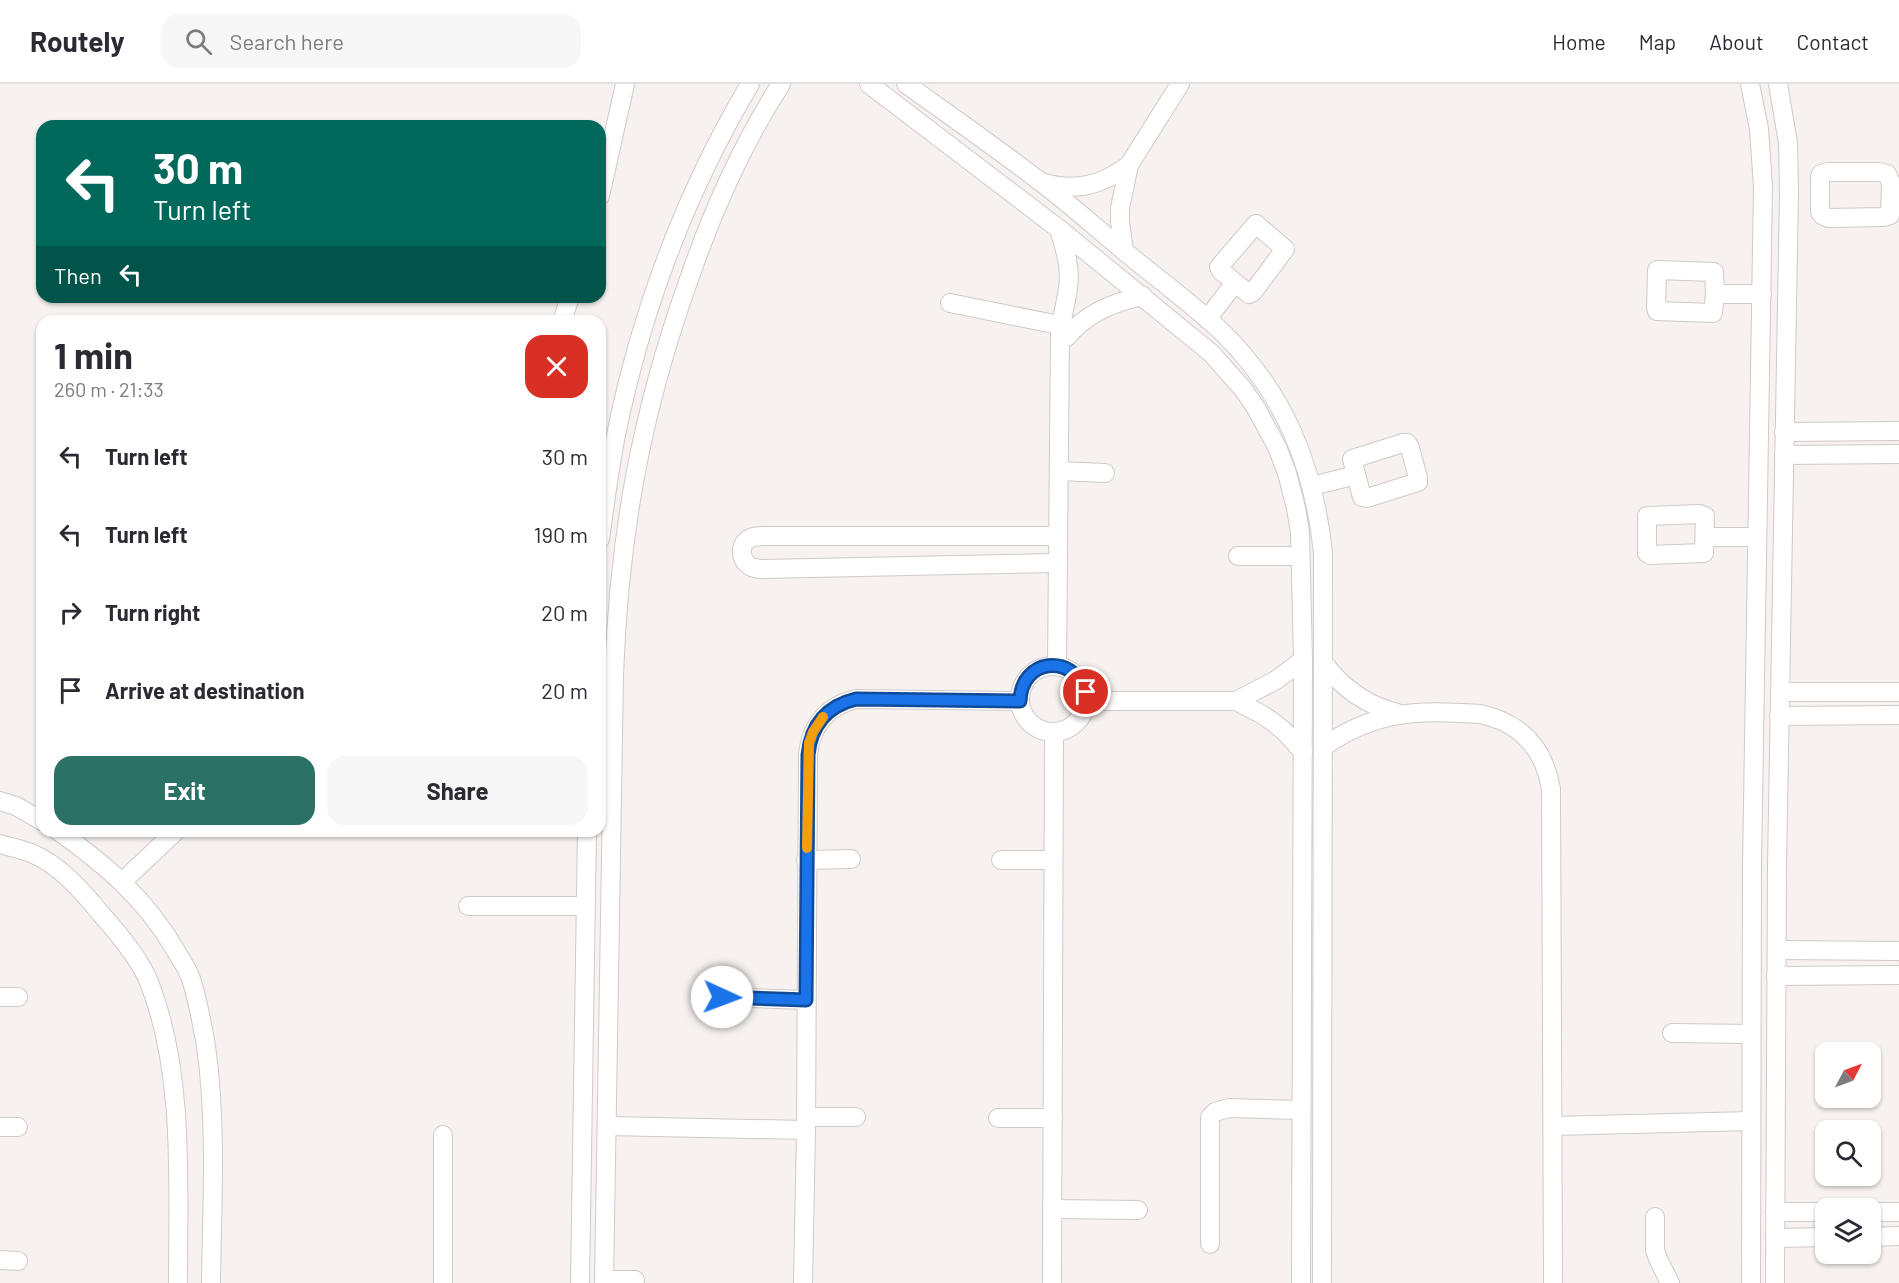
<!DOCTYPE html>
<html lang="en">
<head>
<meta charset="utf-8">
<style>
  body { margin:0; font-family:Barlow,sans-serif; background:#f7f7f7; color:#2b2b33; height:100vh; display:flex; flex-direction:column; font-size:22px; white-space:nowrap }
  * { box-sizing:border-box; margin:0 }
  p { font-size:20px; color:#7c7c81 }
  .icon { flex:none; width:33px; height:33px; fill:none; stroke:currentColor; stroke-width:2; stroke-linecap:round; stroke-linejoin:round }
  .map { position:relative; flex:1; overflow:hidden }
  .drawer { position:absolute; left:36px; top:231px; width:570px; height:522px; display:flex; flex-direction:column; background:#fff; border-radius:18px; box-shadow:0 2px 4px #0004 }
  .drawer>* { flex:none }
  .guide { position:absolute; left:36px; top:36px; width:570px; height:183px; border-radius:18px; box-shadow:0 2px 4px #0004; background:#00695c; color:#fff; overflow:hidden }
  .needle { width:39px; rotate:49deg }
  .tools { position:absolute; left:1815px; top:958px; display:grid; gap:12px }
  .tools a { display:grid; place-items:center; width:66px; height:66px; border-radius:12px; background:#fff; box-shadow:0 2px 4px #0004; font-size:30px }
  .pin { position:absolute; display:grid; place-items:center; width:51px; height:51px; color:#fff; margin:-26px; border:3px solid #fff; border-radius:50%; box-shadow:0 2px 6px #0007 }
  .me { position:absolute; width:66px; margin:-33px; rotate:92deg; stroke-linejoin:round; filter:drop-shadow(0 0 4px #0008) }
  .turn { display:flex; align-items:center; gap:21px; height:126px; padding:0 18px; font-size:27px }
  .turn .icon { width:78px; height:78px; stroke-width:2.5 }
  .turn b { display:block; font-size:42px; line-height:51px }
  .then { display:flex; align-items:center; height:57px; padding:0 18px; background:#0003; gap:12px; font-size:22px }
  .round { display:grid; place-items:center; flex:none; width:63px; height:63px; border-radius:18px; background:#f7f7f7 }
  .head { display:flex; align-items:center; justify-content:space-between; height:102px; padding:0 18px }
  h1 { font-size:36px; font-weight:700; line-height:45px }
  .cta { display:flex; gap:12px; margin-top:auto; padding:12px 18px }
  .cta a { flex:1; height:69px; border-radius:18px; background:#2b7166; color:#fff; font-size:24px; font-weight:700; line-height:69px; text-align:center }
  .cta a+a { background:#f7f7f7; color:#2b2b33 }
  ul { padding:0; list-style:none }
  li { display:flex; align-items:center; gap:18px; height:78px; padding:0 18px }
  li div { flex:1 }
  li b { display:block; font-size:22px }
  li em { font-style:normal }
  header { display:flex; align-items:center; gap:36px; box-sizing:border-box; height:84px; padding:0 30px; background:#fff; border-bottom:2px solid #e1e1e2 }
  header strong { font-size:28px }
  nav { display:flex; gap:33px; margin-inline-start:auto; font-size:21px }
  .search { width:420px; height:54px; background:#f7f7f7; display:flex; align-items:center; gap:15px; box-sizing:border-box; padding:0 21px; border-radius:18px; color:#7c7c81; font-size:22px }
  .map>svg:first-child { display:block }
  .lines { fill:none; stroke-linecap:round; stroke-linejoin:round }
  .street-casing { stroke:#cfcac7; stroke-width:20 }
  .street { stroke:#fff; stroke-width:18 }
  .route-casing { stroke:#114b97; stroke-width:15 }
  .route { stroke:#1a73e8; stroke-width:10 }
  .slow { stroke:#f59e0b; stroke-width:10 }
</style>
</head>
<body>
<header>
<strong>Routely</strong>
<div class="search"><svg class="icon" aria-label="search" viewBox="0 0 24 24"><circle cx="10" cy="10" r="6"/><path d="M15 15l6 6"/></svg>Search here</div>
<nav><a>Home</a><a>Map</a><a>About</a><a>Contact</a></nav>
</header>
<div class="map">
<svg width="1899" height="1199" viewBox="0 0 1899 1199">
  <rect width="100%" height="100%" fill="#f7f2ef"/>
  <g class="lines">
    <defs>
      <g id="street">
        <path d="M869 0 1059 145 1211 269 1243 305 1256 324 1277 363 1287 389 1296 424 1300 448 1303 576 1301 1199"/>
        <path d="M906 0C952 33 998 65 1042 99 1070 120 1096 144 1123 166 1155 193 1190 218 1221 247 1285 309 1314 383 1323 469L1322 1199"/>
        <path d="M1750 0 1759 45 1763 103 1752 782 1751 1199"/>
        <path d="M1828 88H1880L1887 90 1891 99 1890 131 1884 133 1828 134 1822 131 1820 128V93L1821 90Z"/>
        <path d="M1044 99C1076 108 1102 101 1129 81"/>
        <path d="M600 112 625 0"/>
        <path d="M1256 140 1285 165 1253 208 1249 210 1221 187 1219 183Z"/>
        <path d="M1124 167 1120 138V124L1129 81 1180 0"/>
        <path d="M1657 186 1714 188 1715 210 1713 229 1657 227 1656 224Z"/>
        <path d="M1715 210H1762"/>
        <path d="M950 219 1074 244"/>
        <path d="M1207 235 1235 199"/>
        <path d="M562 237 570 213"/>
        <path d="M1067 253C1086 229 1114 218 1143 212"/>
        <path d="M1784 348 1899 347"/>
        <path d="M1403 359H1407L1410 364 1418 394V398L1367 414 1362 413 1352 375Z"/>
        <path d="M1784 371 1899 370"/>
        <path d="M1059 387 1105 389"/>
        <path d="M1312 402 1356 391"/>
        <path d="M1700 430 1705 432 1704 469 1650 471 1647 469V432Z"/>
        <path d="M1705 453H1757"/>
        <path d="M600 455C605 420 609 386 616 351 641 228 686 108 750 0"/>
        <path d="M1238 472H1300"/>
        <path d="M1058 479 759 485C757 484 751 484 750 482 739 476 739 458 751 454 754 452 758 453 761 452H1058"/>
        <path d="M1323 578C1342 604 1365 621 1397 629"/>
        <circle cx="1053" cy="615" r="33"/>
        <path d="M1057 582 1060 251C1061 235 1066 220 1068 204 1071 183 1065 165 1059 145"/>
        <path d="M1780 608H1899"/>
        <path d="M1086 617H1236L1261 630 1273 638 1284 647 1303 668"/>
        <path d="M1236 617 1276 596 1303 576"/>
        <path d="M1779 632 1899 631"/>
        <path d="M1323 663C1376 626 1417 626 1480 630 1521 639 1544 664 1551 705L1553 1199"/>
        <path d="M0 717 16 722 42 737"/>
        <path d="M58 747C106 781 146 815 176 867 181 876 188 885 191 895 198 916 202 939 206 962 217 1040 212 1120 211 1199"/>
        <path d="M0 760C10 763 21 765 31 769 59 780 83 808 102 831 118 849 140 875 149 898 185 989 178 1102 178 1199"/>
        <path d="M806 776 851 775"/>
        <path d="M1001 776H1053"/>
        <path d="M123 797 176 747"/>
        <path d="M468 822H585"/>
        <path d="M1777 866 1899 867"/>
        <path d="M1776 892 1899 891"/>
        <path d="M0 913H18"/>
        <path d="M722 913 806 916"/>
        <path d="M1672 949 1751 950"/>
        <path d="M806 1033H856"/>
        <path d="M998 1034H1053"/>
        <path d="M607 1042 806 1046"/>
        <path d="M1553 1042 1751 1037"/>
        <path d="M0 1043H18"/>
        <path d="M1052 1125 1138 1126"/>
        <path d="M1775 1128H1826"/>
        <path d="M1870 1128H1899"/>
        <path d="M1655 1133V1166L1658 1175 1670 1199"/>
        <path d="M1870 1153 1899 1152"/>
        <path d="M1775 1154 1826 1153"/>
        <path d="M1210 1160V1033L1215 1028 1229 1024 1301 1026"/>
        <path d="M0 1176 18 1177"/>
        <path d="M604 1196H635"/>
        <path d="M443 1199V1051"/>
        <path d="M580 1199 587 747"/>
        <path d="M604 1199 614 591C619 451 641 330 688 198 712 128 741 62 781 0"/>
        <path d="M803 1199 806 1046 808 671C811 641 827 622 856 615L1020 617"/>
        <path d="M1052 1199 1054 648"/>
        <path d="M1775 1199 1777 782 1789 109 1788 59 1778 0"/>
      </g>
    </defs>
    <use href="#street" class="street-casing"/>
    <use href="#street" class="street"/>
  </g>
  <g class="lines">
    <defs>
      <path id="route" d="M722 913 806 916 808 671C811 641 827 622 856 615L1020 617C1021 575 1072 568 1086 608"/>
    </defs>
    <use href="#route" class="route-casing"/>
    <use href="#route" class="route"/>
    <path class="slow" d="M807 764 809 659 813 648 823 633"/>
  </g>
</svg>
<div class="tools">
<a><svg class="needle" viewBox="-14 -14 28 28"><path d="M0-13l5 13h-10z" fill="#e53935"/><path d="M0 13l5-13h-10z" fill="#7c7c81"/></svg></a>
<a><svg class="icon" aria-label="search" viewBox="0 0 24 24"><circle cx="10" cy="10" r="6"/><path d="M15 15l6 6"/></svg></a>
<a><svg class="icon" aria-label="layers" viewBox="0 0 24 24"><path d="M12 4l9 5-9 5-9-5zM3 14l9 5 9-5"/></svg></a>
</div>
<div class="pin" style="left:1086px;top:608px;background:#d93025"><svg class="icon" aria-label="arrive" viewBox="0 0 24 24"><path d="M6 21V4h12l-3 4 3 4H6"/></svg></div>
<svg class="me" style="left:722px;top:913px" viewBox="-20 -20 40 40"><circle r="19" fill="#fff"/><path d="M0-13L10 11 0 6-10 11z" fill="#1a73e8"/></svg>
<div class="guide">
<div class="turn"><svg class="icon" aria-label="left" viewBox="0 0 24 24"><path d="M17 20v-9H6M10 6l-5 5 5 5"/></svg><div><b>30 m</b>Turn left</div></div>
<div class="then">Then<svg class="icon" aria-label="left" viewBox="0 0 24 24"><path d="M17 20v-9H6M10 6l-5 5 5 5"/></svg></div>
</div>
<section class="drawer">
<div class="head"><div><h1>1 min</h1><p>260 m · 21:33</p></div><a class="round" style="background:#d93025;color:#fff"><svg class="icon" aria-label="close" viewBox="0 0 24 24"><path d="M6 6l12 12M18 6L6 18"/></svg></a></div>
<ul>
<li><svg class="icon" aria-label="left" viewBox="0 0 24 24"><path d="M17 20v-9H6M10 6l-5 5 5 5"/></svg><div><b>Turn left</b></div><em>30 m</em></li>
<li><svg class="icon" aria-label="left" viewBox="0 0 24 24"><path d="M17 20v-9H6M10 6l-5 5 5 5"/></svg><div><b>Turn left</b></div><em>190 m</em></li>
<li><svg class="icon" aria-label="right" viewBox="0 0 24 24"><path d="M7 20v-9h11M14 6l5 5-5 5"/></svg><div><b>Turn right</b></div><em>20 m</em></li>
<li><svg class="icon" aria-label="arrive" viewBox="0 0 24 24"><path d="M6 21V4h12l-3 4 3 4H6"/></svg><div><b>Arrive at destination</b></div><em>20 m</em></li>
</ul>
<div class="cta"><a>Exit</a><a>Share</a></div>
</section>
</div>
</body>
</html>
